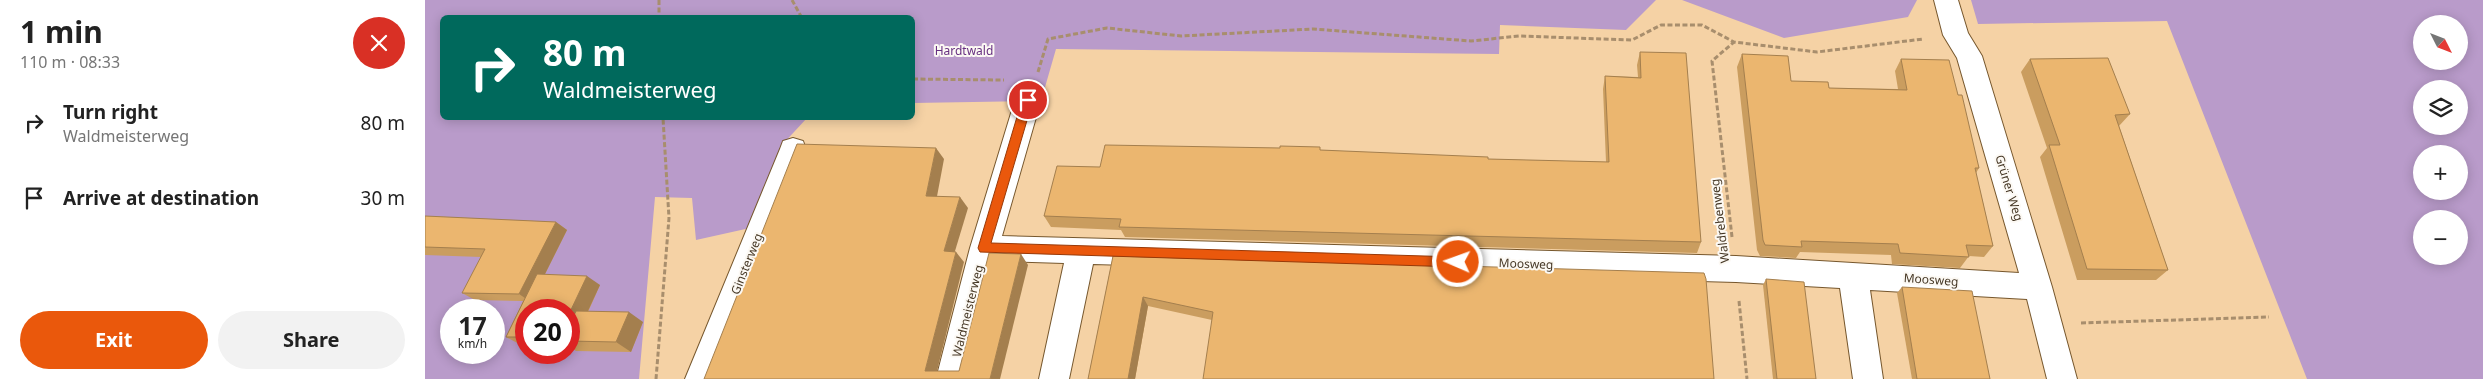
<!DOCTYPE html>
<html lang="en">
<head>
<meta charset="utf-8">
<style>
  body { margin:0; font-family:"Noto Sans",sans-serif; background:#f2f2f2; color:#222; height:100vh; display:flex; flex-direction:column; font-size:19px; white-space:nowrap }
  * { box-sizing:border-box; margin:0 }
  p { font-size:16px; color:#767676 }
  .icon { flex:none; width:28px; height:28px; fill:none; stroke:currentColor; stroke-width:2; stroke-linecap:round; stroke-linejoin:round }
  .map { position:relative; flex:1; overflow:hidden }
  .drawer { display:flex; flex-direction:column; background:#fff; width:425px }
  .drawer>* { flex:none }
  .guide { position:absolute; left:15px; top:15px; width:475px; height:105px; border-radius:8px; box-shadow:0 2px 12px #0003; background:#00695c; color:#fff; overflow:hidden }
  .needle { width:32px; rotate:132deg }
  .controls { position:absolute; left:1988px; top:15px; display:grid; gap:10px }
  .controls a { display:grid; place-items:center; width:55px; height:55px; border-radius:50%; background:#fff; box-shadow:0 2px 12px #0003; font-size:25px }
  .speed { position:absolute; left:15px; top:299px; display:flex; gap:10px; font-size:25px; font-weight:700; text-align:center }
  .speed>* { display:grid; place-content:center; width:65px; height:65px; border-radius:50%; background:#fff; box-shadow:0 2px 12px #0003; line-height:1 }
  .speed small { font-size:12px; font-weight:400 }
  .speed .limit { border:8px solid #d22; background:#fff; color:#111 }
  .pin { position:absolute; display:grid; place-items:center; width:42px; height:42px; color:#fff; margin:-21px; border:2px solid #fff; border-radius:50%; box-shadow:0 1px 5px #0007 }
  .me { position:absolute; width:55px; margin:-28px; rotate:272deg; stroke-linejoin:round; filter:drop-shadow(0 0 4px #0008) }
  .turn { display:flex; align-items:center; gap:18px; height:105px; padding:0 20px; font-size:22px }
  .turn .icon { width:65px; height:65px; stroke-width:2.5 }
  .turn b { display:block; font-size:35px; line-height:42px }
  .round { display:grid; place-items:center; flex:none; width:52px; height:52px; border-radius:26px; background:#f2f2f2 }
  .overview { display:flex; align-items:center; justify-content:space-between; height:85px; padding:0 20px }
  h1 { font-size:30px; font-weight:700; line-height:38px }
  .action { display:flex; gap:10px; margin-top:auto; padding:10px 20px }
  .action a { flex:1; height:58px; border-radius:30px; background:#ea580c; color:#fff; font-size:20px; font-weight:700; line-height:58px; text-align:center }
  .action a+a { background:#f2f2f2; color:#222 }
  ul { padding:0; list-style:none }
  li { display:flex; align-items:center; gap:15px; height:75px; padding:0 20px }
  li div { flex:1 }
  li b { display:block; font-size:19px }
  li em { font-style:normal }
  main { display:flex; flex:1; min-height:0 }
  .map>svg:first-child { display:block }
  .green { fill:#b99bca; fill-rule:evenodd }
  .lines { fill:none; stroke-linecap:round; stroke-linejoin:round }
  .minor-casing { stroke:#76572d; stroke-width:2 }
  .path { stroke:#a88e6d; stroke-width:3; stroke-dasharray:5 2.5; stroke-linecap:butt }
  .minor { fill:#fff; fill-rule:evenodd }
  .wall { fill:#ca9d5f }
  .shaded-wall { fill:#a47f4e }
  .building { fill:#ebb66f; stroke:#a47f4e }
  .route { fill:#ea580c; stroke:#983908 }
  .labels { text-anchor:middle; stroke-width:4; stroke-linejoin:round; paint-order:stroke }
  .park-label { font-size:12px; fill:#673081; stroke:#fcf9f4 }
  .street-label { font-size:12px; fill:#453725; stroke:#fcf9f4 }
</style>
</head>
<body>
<main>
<section class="drawer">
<div class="overview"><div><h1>1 min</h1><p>110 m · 08:33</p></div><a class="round" style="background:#d93025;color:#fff"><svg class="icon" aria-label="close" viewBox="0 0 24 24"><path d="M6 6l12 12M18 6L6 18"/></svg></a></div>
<ul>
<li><svg class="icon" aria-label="right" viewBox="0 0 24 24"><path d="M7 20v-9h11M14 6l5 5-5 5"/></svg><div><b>Turn right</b><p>Waldmeisterweg</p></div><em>80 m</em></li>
<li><svg class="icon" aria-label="arrive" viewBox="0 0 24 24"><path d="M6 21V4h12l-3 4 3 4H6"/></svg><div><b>Arrive at destination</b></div><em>30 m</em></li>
</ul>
<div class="action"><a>Exit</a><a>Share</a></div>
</section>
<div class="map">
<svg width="2058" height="379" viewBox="0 0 2058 379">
  <rect width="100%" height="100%" fill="#f5d2a5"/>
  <g class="green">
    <path d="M0 0H1231L1201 30 1075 25 1074 54 631 49 616 101 488 103V18H18V118H382L356 146 325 228 271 240 267 198 230 197 214 379H0ZM26 310H69V352H26ZM101 310H144V352H101Z"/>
    <path d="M1257 0H1492L1483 17 1359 38Z"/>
    <path d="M1546 0H2058V379H1882L1742 21 1553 24ZM1996 24H2034V61H1996ZM1996 89H2034V126H1996ZM1996 154H2034V191H1996ZM1996 219H2034V256H1996Z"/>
  </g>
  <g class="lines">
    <defs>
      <g id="minor">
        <path d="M1509 0H1533L1543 33 1557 56 1627 287 1652 379H1622L1602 299 1445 290 1458 379H1428L1415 288 1311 282 668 264 644 379H614L639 263 570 261 541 379H511L545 248 590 100 594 92 603 89 612 92 616 100 577 236 1311 256 1594 273 1532 58 1518 35Z"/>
        <path d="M368 138 378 141 381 149 290 379H260L355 149 358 141Z"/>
      </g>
    </defs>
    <use href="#minor" class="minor-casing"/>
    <g class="path">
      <path d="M234 0V18"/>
      <path d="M367 0 377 18"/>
      <path d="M613 72 623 39 682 28 756 36 888 29 1046 41 1094 36 1207 40 1236 25H1277L1309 42 1392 52 1498 39"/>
      <path d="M488 79 579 80"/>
      <path d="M1307 237 1287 61 1309 42"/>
      <path d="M1314 301 1322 379"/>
      <path d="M1656 323 1844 317"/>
      <path d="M231 379 244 218 238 118"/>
    </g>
    <use href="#minor" class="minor"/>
  </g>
  <g class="wall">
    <path d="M1215 52 1276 242 1272 253 700 237 696 230 626 227 619 216 675 167 896 150 1063 159 1181 162 1178 89 1180 76 1213 77 1212 65Z"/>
    <path d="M1317 54 1366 81 1404 88 1473 89 1470 71 1476 59 1533 95 1554 168 1551 173 1568 246 1559 257 1544 256 1535 268 1467 264 1466 255 1375 252 1371 258 1335 256 1332 250 1312 67Z"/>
    <path d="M1605 59 1705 114 1694 126 1743 270 1731 280H1652L1615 157 1622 148 1596 72Z"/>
    <path d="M0 216 131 222 142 230 120 274 175 285 163 312 218 322 206 352 151 351 144 346V310H101V346L96 345 81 337 98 301 50 300 37 293 56 257 0 255Z"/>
    <path d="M688 256 1289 379 787 320 723 306 710 379H663Z"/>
    <path d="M1341 279 1391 379H1348L1338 285Z"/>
    <path d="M1477 287 1565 379H1487L1472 293Z"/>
  </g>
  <g class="shaded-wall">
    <path d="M511 148 519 159 510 207 501 196Z"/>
    <path d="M535 197 543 208 527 261 519 251Z"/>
    <path d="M131 222 142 230 106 302 94 294Z"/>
    <path d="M531 252 539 262 510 379 500 371Z"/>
    <path d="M596 254 603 265 575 379H565Z"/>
    <path d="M162 276 175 285 149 341H144V314Z"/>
    <path d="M718 297 723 306 710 379H703Z"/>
    <path d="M204 312 218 322 206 352 191 342Z"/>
  </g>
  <g class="building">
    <path d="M1215 52 1261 53 1276 242 694 227 696 219 619 216 632 166 675 167 680 145 855 148V146L895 147V150L1063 157V159L1184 162 1180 76 1216 78Z"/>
    <path d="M1317 54 1363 56 1366 81 1403 82 1404 88 1482 90 1476 59 1524 60 1533 95H1537L1554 168H1550L1568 246 1541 245 1544 257 1475 253 1473 244 1376 241 1377 247 1340 245 1338 240Z"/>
    <path d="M1683 58 1705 114 1690 115 1743 270 1662 269 1624 145H1635L1605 59Z"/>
    <path d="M372 144 511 148 501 196 535 197 519 251 531 252 500 371H534L564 253 596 254 565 379H279Z"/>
    <path d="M0 216 131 222 94 294 37 293 60 249 0 247Z"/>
    <path d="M688 256 1279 273 1281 279 1289 379H778L788 312 718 297 703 379H663Z"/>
    <path d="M112 274 162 276 144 314V310H101V337H81Z"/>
    <path d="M1341 279 1379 282 1391 379H1352Z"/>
    <path d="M1477 287 1547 291 1565 379H1492Z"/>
    <path d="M151 311 204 312 191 342 144 341V326Z"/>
  </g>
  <path class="route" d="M603 95 608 100 566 243 1033 257 1039 262 1033 267 555 252 553 248 597 100Z"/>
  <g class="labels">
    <g class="park-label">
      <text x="539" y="55">Hardtwald</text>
    </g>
    <g class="street-label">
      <text transform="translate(1584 188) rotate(73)" y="4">Grüner Weg</text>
      <text transform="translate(1295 221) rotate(-97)" y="4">Waldrebenweg</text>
      <text transform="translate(322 264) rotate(-68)" y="4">Ginsterweg</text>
      <text transform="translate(1101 264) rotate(2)" y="4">Moosweg</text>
      <text transform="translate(1506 280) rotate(4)" y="4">Moosweg</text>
      <text transform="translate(543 311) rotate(-76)" y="4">Waldmeisterweg</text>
    </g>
  </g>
</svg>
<div class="controls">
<a><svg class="needle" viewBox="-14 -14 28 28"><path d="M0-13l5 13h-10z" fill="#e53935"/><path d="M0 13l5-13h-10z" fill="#767676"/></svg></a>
<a><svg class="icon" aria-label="layers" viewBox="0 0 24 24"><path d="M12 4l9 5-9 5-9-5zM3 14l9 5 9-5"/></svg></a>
<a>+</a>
<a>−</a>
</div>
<div class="speed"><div>17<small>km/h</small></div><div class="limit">20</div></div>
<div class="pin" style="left:603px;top:100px;background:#d93025"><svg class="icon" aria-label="arrive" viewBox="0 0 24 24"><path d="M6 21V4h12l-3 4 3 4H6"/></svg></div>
<svg class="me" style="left:1033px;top:262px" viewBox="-20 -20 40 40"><circle r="17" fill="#ea580c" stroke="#fff" stroke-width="3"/><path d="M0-11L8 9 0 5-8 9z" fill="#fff"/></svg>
<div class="guide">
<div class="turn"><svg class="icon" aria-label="right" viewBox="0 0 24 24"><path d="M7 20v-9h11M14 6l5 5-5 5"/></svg><div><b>80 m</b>Waldmeisterweg</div></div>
</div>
</div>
</main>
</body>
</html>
